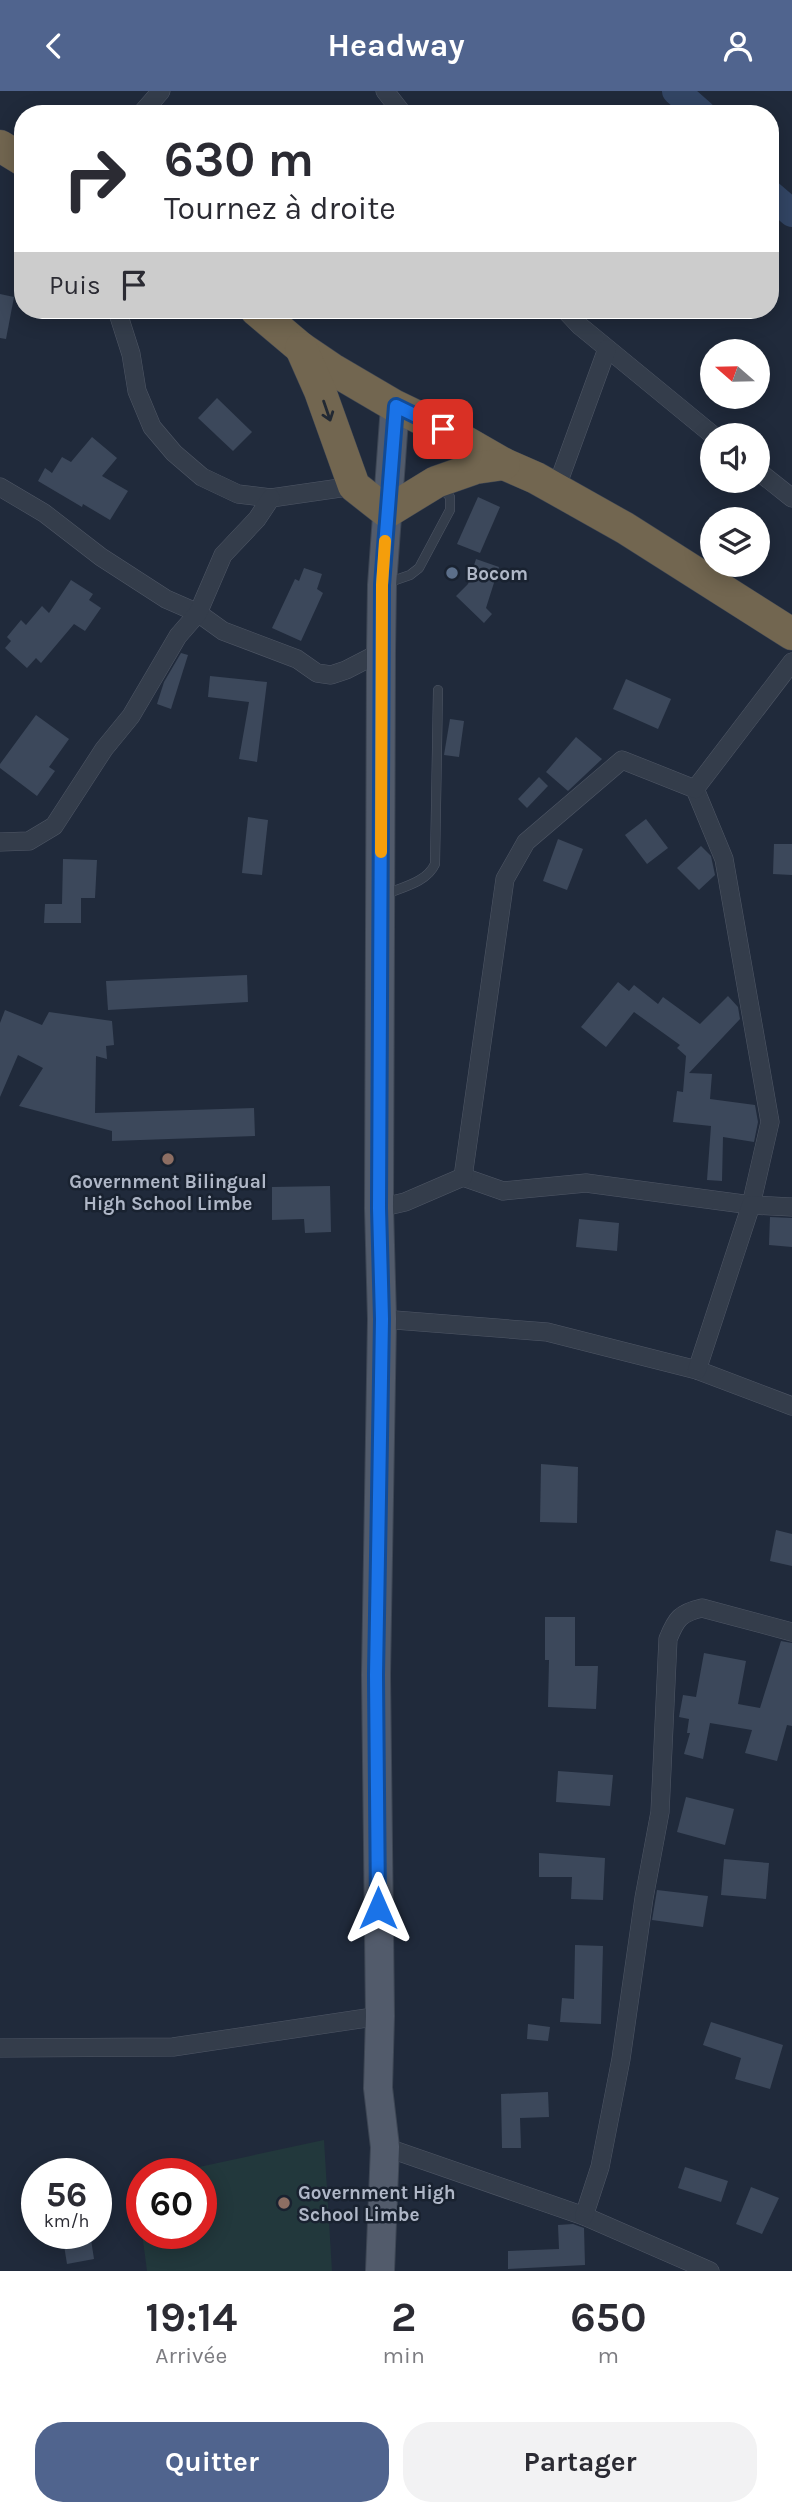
<!DOCTYPE html>
<html lang="fr">
<head>
<meta charset="utf-8">
<style>
  body { margin:0; font-family:Karla,sans-serif; background:#f2f2f3; color:#2b2b33; height:100vh; display:flex; flex-direction:column; font-size:26px; white-space:nowrap }
  * { box-sizing:border-box; margin:0 }
  p { font-size:23px; color:#7c7c81 }
  .icon { flex:none; width:38px; height:38px; fill:none; stroke:currentColor; stroke-width:2; stroke-linecap:round; stroke-linejoin:round }
  .map { position:relative; height:2180px; overflow:hidden }
  .side { display:flex; flex-direction:column; background:#fff; flex:1 }
  .side>* { flex:none }
  .hud { position:absolute; left:14px; top:14px; width:765px; height:214px; border-radius:28px; box-shadow:0 4px 18px #0003; background:#fff; color:#2b2b33; overflow:hidden }
  .needle { width:46px; rotate:290deg }
  .buttons { position:absolute; left:700px; top:248px; display:grid; gap:14px }
  .buttons a { display:grid; place-items:center; width:70px; height:70px; border-radius:50%; background:#fff; box-shadow:0 4px 18px #0003; font-size:35px }
  .speed { position:absolute; left:21px; top:2067px; display:flex; gap:14px; font-size:35px; font-weight:700; text-align:center }
  .speed>* { display:grid; place-content:center; width:91px; height:91px; border-radius:50%; background:#fff; box-shadow:0 4px 18px #0003; line-height:1 }
  .speed small { font-size:18px; font-weight:400 }
  .speed .limit { border:10px solid #d22; background:#fff; color:#111 }
  .pin { position:absolute; display:grid; place-items:center; width:60px; height:60px; color:#fff; margin:-30px; border-radius:14px; box-shadow:0 4px 10px #0006 }
  .me { position:absolute; width:77px; margin:-38px; rotate:0deg; stroke-linejoin:round; filter:drop-shadow(0 0 5px #0008) }
  .turn { display:flex; align-items:center; gap:24px; height:147px; padding:0 35px; font-size:32px }
  .turn .icon { width:91px; height:91px; stroke-width:2.5 }
  .turn b { display:block; font-size:49px; line-height:60px }
  .then { display:flex; align-items:center; height:66px; padding:0 35px; background:#0003; gap:14px; font-size:26px }
  .eta { display:flex; justify-content:space-evenly; align-items:center; height:119px; text-align:center }
  .eta b { font-size:42px; font-weight:700; line-height:49px }
  .button { display:flex; gap:14px; margin-top:auto; padding:14px 35px }
  .button a { flex:1; height:80px; border-radius:28px; background:#50648e; color:#fff; font-size:28px; font-weight:700; line-height:80px; text-align:center }
  .button a+a { background:#f2f2f3; color:#2b2b33 }
  header { display:flex; justify-content:space-between; align-items:center; height:91px; padding:0 35px; background:#50648e; color:#fff; font-size:32px; font-weight:700 }
  .map>svg:first-child { display:block }
  .green { fill:#22383c }
  .lines { fill:none; stroke-linecap:round; stroke-linejoin:round }
  .river { stroke:#324564; stroke-width:28 }
  .building { fill:#3c485b }
  .lane-casing { stroke:#4f5766; stroke-width:10 }
  .street-casing { stroke:#4f5766; stroke-width:19 }
  .primary-casing { stroke:#3d4654; stroke-width:30 }
  .highway-casing { stroke:#3c4453; stroke-width:33 }
  .lane { stroke:#343d4b; stroke-width:9 }
  .street { stroke:#343d4b; stroke-width:18 }
  .primary { stroke:#525b6b; stroke-width:28 }
  .highway { stroke:#726650; stroke-width:32 }
  .oneway { stroke:#222933 }
  .route-casing { stroke:#114b97; stroke-width:18 }
  .route { stroke:#1a73e8; stroke-width:12 }
  .slow { stroke:#f59e0b; stroke-width:12 }
  .service-dot { fill:#5c6f8a; stroke:#192230; stroke-width:2.5 }
  .education-dot { fill:#8d6e63; stroke:#192230; stroke-width:2.5 }
  .labels { text-anchor:middle; stroke-width:5; stroke-linejoin:round; paint-order:stroke }
  .poi-label { font-size:19px; font-weight:bold; fill:#afb7c7; stroke:#192230; text-anchor:start }
</style>
</head>
<body>
<header><svg class="icon" aria-label="back" viewBox="0 0 24 24"><path d="M15 5l-7 7 7 7"/></svg>Headway<svg class="icon" aria-label="person" viewBox="0 0 24 24"><circle cx="12" cy="8" r="4"/><path d="M4 21q1-7 8-7t8 7"/></svg></header>
<div class="map">
<svg width="792" height="2180" viewBox="0 0 792 2180">
  <rect width="100%" height="100%" fill="#202a3b"/>
  <path class="green" d="M324 2049 332 2180H147L142 2142H201V2082H171Z"/>
  <g class="lines">
    <g class="river">
      <path d="M676 0 702 23"/>
      <path d="M770 103 792 122"/>
    </g>
  </g>
  <g class="building">
    <path d="M0 203 14 206 6 248 0 247Z"/>
    <path d="M217 307 252 341 233 360 198 327Z"/>
    <path d="M92 346 117 367 102 385 128 400 110 429 83 413 82 416 38 390 45 377 52 382 62 366 71 371Z"/>
    <path d="M478 406 500 416 480 462 457 453Z"/>
    <path d="M476 468 499 476 486 517 492 523 484 532 456 505 468 493Z"/>
    <path d="M304 477 322 483 317 498 323 502 301 550 272 537 295 488 299 490Z"/>
    <path d="M71 489 93 503 89 509 101 517 85 540 74 533 41 572 36 567 27 577 5 557 11 550 7 546 21 529 26 534 42 515 49 522Z"/>
    <path d="M181 562 188 564 171 618 157 613 164 591Z"/>
    <path d="M210 585 267 591 257 671 239 668 249 611 208 606Z"/>
    <path d="M626 588 671 608 658 638 613 618Z"/>
    <path d="M36 624 69 648 49 676 55 680 37 705 0 677V673Z"/>
    <path d="M450 628 464 630 459 666 444 664Z"/>
    <path d="M576 646 602 668 568 700 546 681Z"/>
    <path d="M539 686 548 695 527 717 518 708Z"/>
    <path d="M248 726 268 729 262 784 242 782Z"/>
    <path d="M646 728 668 757 647 773 625 744Z"/>
    <path d="M558 748 583 758 567 799 543 790Z"/>
    <path d="M774 753H792V784L773 783Z"/>
    <path d="M701 755 711 765 715 784 699 799 677 777Z"/>
    <path d="M63 768 97 769 95 807H81V832H44L45 813H62Z"/>
    <path d="M247 884 248 911 108 919 106 890Z"/>
    <path d="M618 891 629 900 634 894 658 913 663 906 700 933 728 905 738 916 740 928 689 982 712 983 710 1008 755 1014 758 1031 754 1051 723 1046 722 1090 707 1089 711 1035 673 1031 677 1000 683 1001 686 965 677 957 680 954 634 921 606 956 581 936Z"/>
    <path d="M5 919 42 934 49 921 112 930 114 954 106 955 107 968 96 965 95 1022 254 1017 255 1045 112 1050V1040L19 1015 43 977 18 964 0 1006V932Z"/>
    <path d="M330 1095 331 1141 305 1142 304 1128 272 1129V1096Z"/>
    <path d="M770 1126 792 1127V1156L769 1154Z"/>
    <path d="M579 1128 619 1132 617 1160 576 1156Z"/>
    <path d="M541 1373 578 1376 577 1432 540 1431Z"/>
    <path d="M776 1439 792 1443V1475L770 1470Z"/>
    <path d="M545 1526H575V1575H598L596 1618 548 1616 549 1569H545Z"/>
    <path d="M781 1550 792 1552V1635L787 1634 777 1670 745 1662 752 1639 710 1632 703 1668 684 1663 690 1642H687L689 1628 679 1626 683 1604 696 1606 704 1562 746 1570 738 1613 760 1617Z"/>
    <path d="M558 1680 613 1684 610 1715 556 1711Z"/>
    <path d="M686 1706 734 1718 725 1754 677 1741Z"/>
    <path d="M539 1762 605 1767 603 1809 571 1808 572 1786H539Z"/>
    <path d="M724 1768 769 1772 766 1808 721 1804Z"/>
    <path d="M657 1799 708 1805 703 1836 652 1829Z"/>
    <path d="M575 1854 603 1855 601 1933 560 1931 562 1907 574 1908Z"/>
    <path d="M711 1931 783 1954 770 1998 735 1988 741 1967 703 1954Z"/>
    <path d="M528 1933 550 1936 548 1950 527 1948Z"/>
    <path d="M548 2001 549 2026 520 2027 521 2057H502L501 2003Z"/>
    <path d="M685 2076 728 2090 721 2111 678 2097Z"/>
    <path d="M751 2096 779 2107 762 2143 736 2133Z"/>
    <path d="M573 2133 584 2137 585 2174 508 2178V2160L559 2158 558 2134Z"/>
    <path d="M62 2142H90L94 2168 67 2173Z"/>
  </g>
  <g class="lines">
    <defs>
      <g id="lane">
        <path d="M387 492 410 484 419 477 450 419V406L440 395"/>
        <path d="M386 803C403 796 427 791 435 773L438 599"/>
      </g>
      <g id="street">
        <path d="M385 0 403 23"/>
        <path d="M141 23 161 0"/>
        <path d="M117 219 131 263 137 300 152 336 174 362 202 386 238 403 271 407 354 395"/>
        <path d="M565 219 580 235 714 345"/>
        <path d="M758 380 792 407"/>
        <path d="M0 396 44 422 101 466 166 508 198 522 223 540 297 568 317 582 331 584 346 579 381 561"/>
        <path d="M556 398 607 258"/>
        <path d="M0 751 29 750 54 735 104 658 131 625 178 545 198 522 223 464 257 428 271 407"/>
        <path d="M463 1086 503 1100 586 1092 751 1114 770 1031 724 768 695 698"/>
        <path d="M379 1117 405 1111 463 1086 505 788 526 751 622 669 695 698 792 571"/>
        <path d="M382 1228 547 1241 697 1279 792 1315"/>
        <path d="M697 1279 751 1114 792 1116"/>
        <path d="M0 1957 173 1956 380 1925"/>
        <path d="M385 2056 584 2125 710 2180"/>
        <path d="M584 2125 600 2076 621 1968 644 1807 660 1721 668 1548C676 1528 680 1522 702 1517L792 1541"/>
      </g>
      <path id="primary" d="M380 2180 385 2056 378 1997 380 1925 376 1584 382 1228 379 1117 381 561 382 494 395 315"/>
      <g id="highway">
        <path d="M0 55 23 69"/>
        <path d="M256 219 301 257 332 278 395 315 443 338 504 373 536 387 625 437 792 543"/>
        <path d="M301 257 320 300 354 395 387 421 436 391 476 377 504 373"/>
      </g>
    </defs>
    <use href="#lane" class="lane-casing"/>
    <use href="#street" class="street-casing"/>
    <use href="#primary" class="primary-casing"/>
    <use href="#highway" class="highway-casing"/>
    <use href="#lane" class="lane"/>
    <use href="#street" class="street"/>
    <use href="#primary" class="primary"/>
    <use href="#highway" class="highway"/>
  </g>
  <defs><path id="oneway-shaft" d="M-6 0H5M1.5-3L5.5 0L1.5 3" fill="none" stroke-width="1.6" stroke-linecap="round" stroke-linejoin="round" transform="scale(1.75)"/></defs>
  <use class="oneway" href="#oneway-shaft" transform="translate(327 320) rotate(71)"/>
  <g class="lines">
    <defs>
      <path id="route" d="M378 1817 376 1584 382 1228 379 1117 382 494 396 315 443 338"/>
    </defs>
    <use href="#route" class="route-casing"/>
    <use href="#route" class="route"/>
    <path class="slow" d="M381 761 382 494 385 450"/>
  </g>
  <circle class="service-dot" cx="452" cy="482" r="7"/>
  <g class="education-dot">
    <circle cx="168" cy="1068" r="7"/>
    <circle cx="284" cy="2112" r="7"/>
  </g>
  <g class="labels">
    <g class="poi-label">
      <text x="466" y="489">Bocom</text>
      <text x="168" y="1097" text-anchor="middle">Government Bilingual<tspan x="168" dy="22">High School Limbe</tspan></text>
      <text x="298" y="2108">Government High<tspan x="298" dy="22">School Limbe</tspan></text>
    </g>
  </g>
</svg>
<div class="buttons">
<a><svg class="needle" viewBox="-14 -14 28 28"><path d="M0-13l5 13h-10z" fill="#e53935"/><path d="M0 13l5-13h-10z" fill="#7c7c81"/></svg></a>
<a><svg class="icon" aria-label="sound" viewBox="0 0 24 24"><path d="M4 9h4l5-4v14l-5-4H4zM17 9q2 3 0 6"/></svg></a>
<a><svg class="icon" aria-label="layers" viewBox="0 0 24 24"><path d="M12 4l9 5-9 5-9-5zM3 14l9 5 9-5"/></svg></a>
</div>
<div class="speed"><div>56<small>km/h</small></div><div class="limit">60</div></div>
<div class="pin" style="left:443px;top:338px;background:#d93025"><svg class="icon" aria-label="arrive" viewBox="0 0 24 24"><path d="M6 21V4h12l-3 4 3 4H6"/></svg></div>
<svg class="me" style="left:378px;top:1817px" viewBox="-20 -20 40 40"><path d="M0-17L14 15 0 8-14 15z" fill="#1a73e8" stroke="#fff" stroke-width="4"/></svg>
<div class="hud">
<div class="turn"><svg class="icon" aria-label="right" viewBox="0 0 24 24"><path d="M7 20v-9h11M14 6l5 5-5 5"/></svg><div><b>630 m</b>Tournez à droite</div></div>
<div class="then">Puis<svg class="icon" aria-label="arrive" viewBox="0 0 24 24"><path d="M6 21V4h12l-3 4 3 4H6"/></svg></div>
</div>
</div>
<section class="side">
<div class="eta">
<div><b>19:14</b><p>Arrivée</p></div>
<div><b>2</b><p>min</p></div>
<div><b>650</b><p>m</p></div>
</div>
<div class="button"><a>Quitter</a><a>Partager</a></div>
</section>
</body>
</html>
